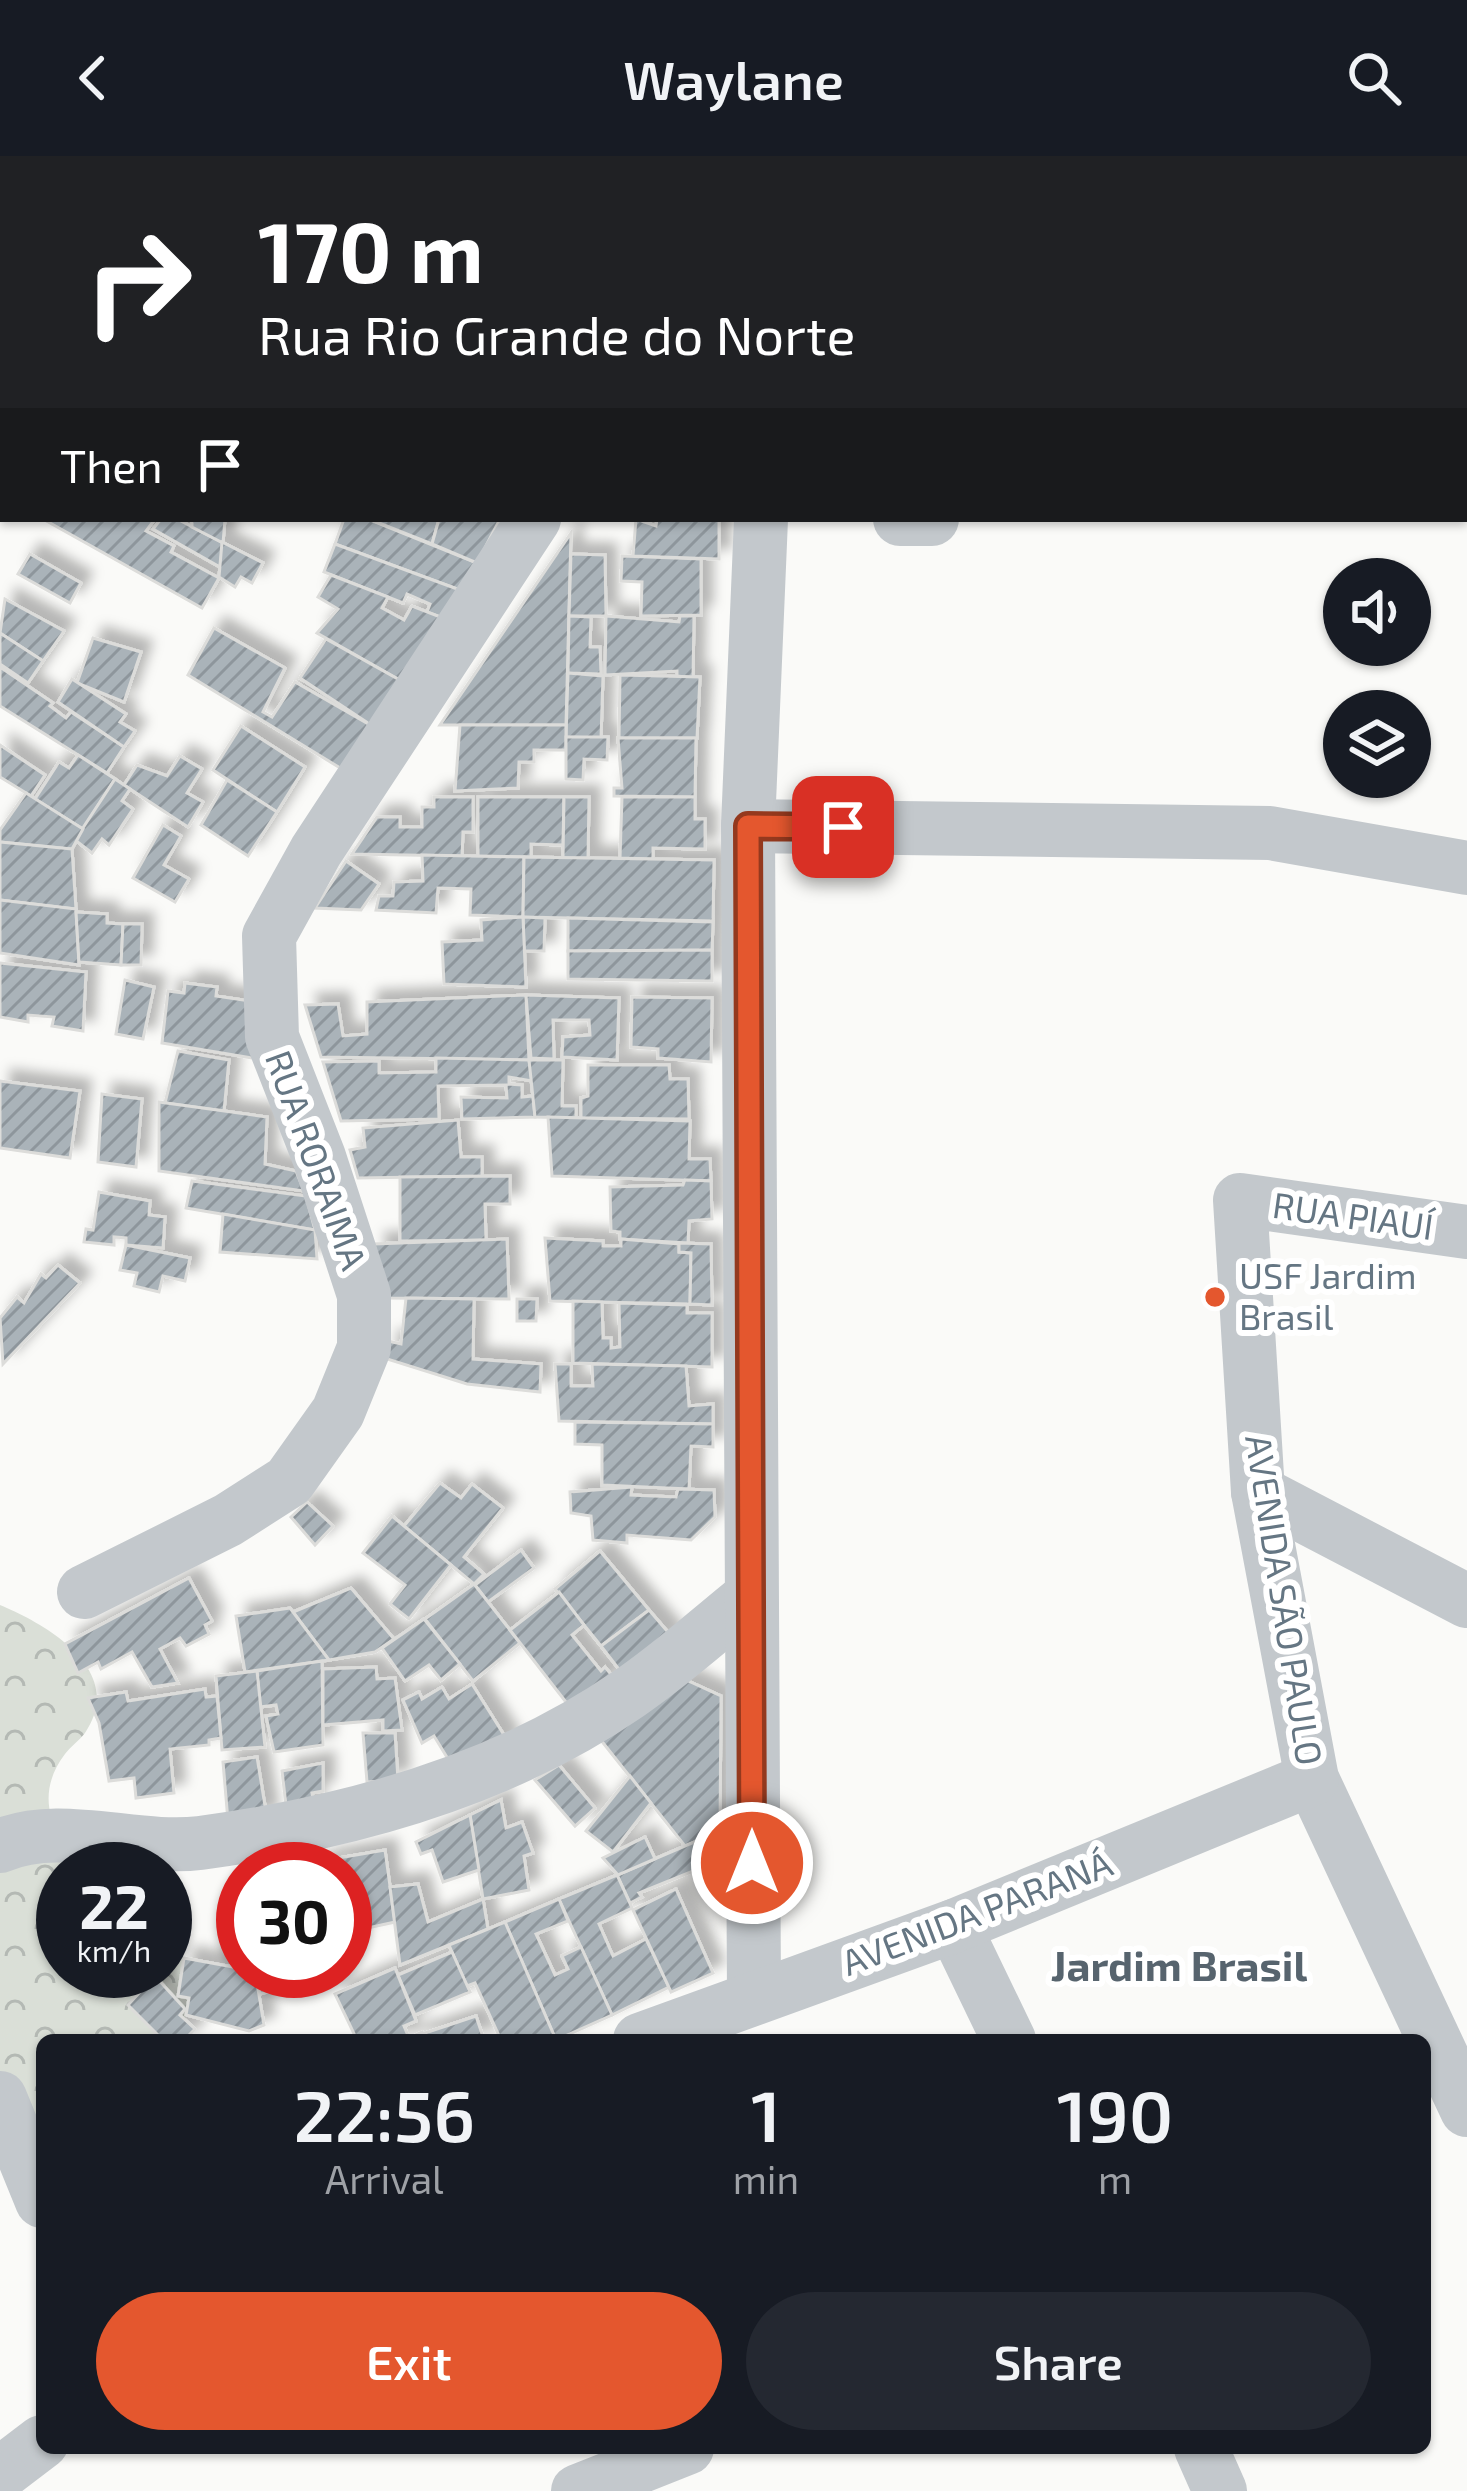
<!DOCTYPE html>
<html lang="en">
<head>
<meta charset="utf-8">
<style>
  body { margin:0; font-family:"Exo 2",sans-serif; background:#242831; color:#f1f3f6; height:100vh; display:flex; flex-direction:column; font-size:45px; white-space:nowrap }
  * { box-sizing:border-box; margin:0 }
  p { font-size:39px; color:#9ea1a6 }
  .icon { flex:none; width:66px; height:66px; fill:none; stroke:currentColor; stroke-width:2; stroke-linecap:round; stroke-linejoin:round }
  .map { position:relative; flex:1; overflow:hidden }
  .details { position:absolute; left:36px; top:1878px; width:1395px; height:420px; display:flex; flex-direction:column; background:#171b24; border-radius:18px; box-shadow:0 3px 9px #0004 }
  .details>* { flex:none }
  .hud { position:absolute; left:0px; top:0px; width:1467px; height:366px; box-shadow:0 3px 9px #0004; background:#202124; color:#fff; overflow:hidden }
  .fabs { position:absolute; left:1323px; top:402px; display:grid; gap:24px }
  .fabs a { display:grid; place-items:center; width:108px; height:108px; border-radius:50%; background:#171b24; box-shadow:0 3px 9px #0004; font-size:60px }
  .speed { position:absolute; left:36px; top:1686px; display:flex; gap:24px; font-size:60px; font-weight:700; text-align:center }
  .speed>* { display:grid; place-content:center; width:156px; height:156px; border-radius:50%; background:#171b24; box-shadow:0 3px 9px #0004; line-height:1 }
  .speed small { font-size:30px; font-weight:400 }
  .speed .limit { border:18px solid #d22; background:#fff; color:#111 }
  .pin { position:absolute; display:grid; place-items:center; width:102px; height:102px; color:#fff; margin:-51px; border-radius:24px; box-shadow:0 6px 18px #0006 }
  .me { position:absolute; width:132px; margin:-66px; rotate:0deg; stroke-linejoin:round; filter:drop-shadow(0 0 9px #0008) }
  .turn { display:flex; align-items:center; gap:42px; height:252px; padding:0 60px; font-size:54px }
  .turn .icon { width:156px; height:156px; stroke-width:2.5 }
  .turn b { display:block; font-size:84px; line-height:102px }
  .then { display:flex; align-items:center; height:114px; padding:0 60px; background:#0003; gap:24px; font-size:45px }
  .eta { display:flex; justify-content:space-evenly; align-items:center; height:204px; text-align:center }
  .eta b { font-size:72px; font-weight:600; line-height:84px }
  .action { display:flex; gap:24px; margin-top:auto; padding:24px 60px }
  .action a { flex:1; height:138px; border-radius:72px; background:#e4572e; color:#fff; font-size:48px; font-weight:600; line-height:138px; text-align:center }
  .action a+a { background:#242831; color:#f1f3f6 }
  header { display:flex; justify-content:space-between; align-items:center; height:156px; padding:0 60px; background:#171b24; font-size:54px; font-weight:600 }
  .map>svg:first-child { display:block }
  .forest { fill:url(#forest-crowns) }
  .building { fill:url(#building-hatch); stroke:#dcdcda; stroke-width:3; filter:url(#shadow) }
  .lines { fill:none; stroke-linecap:round; stroke-linejoin:round }
  .minor { stroke:#c3c8cc; stroke-width:54 }
  .route-casing { stroke:#94391e; stroke-width:30 }
  .route { stroke:#e4572e; stroke-width:21 }
  .poi-dot { fill:#e4572e; stroke:#fff; stroke-width:4.5 }
  .labels { text-anchor:middle; stroke-width:12; stroke-linejoin:round; paint-order:stroke }
  .street-label { font-size:36px; fill:#657683; stroke:#fff }
  .poi-label { font-size:36px; fill:#657683; stroke:#fff; text-anchor:start }
  .quarter-label { font-size:42px; font-weight:bold; fill:#57646e; stroke:#fff }
</style>
</head>
<body>
<header><svg class="icon" aria-label="back" viewBox="0 0 24 24"><path d="M15 5l-7 7 7 7"/></svg>Waylane<svg class="icon" aria-label="search" viewBox="0 0 24 24"><circle cx="10" cy="10" r="6"/><path d="M15 15l6 6"/></svg></header>
<div class="map">
<svg width="1467" height="2335" viewBox="0 0 1467 2335">
  <defs>
    <pattern id="forest-crowns" width="20" height="18" patternUnits="userSpaceOnUse" patternTransform="scale(3)"><rect width="20" height="18" fill="#dadfd7"/><path d="M2 6a3 3 0 1 1 6 0M12 15a3 3 0 1 1 6 0" fill="none" stroke="#b4b9b4"/></pattern>
    <pattern id="building-hatch" width="6" height="6" patternUnits="userSpaceOnUse" patternTransform="scale(3)"><rect width="6" height="6" fill="#aab3b9"/><path d="M-1 1l2-2M0 6l6-6M5 7l2-2" fill="none" stroke="#8e969c"/></pattern>
    <filter id="shadow"><feDropShadow dx="11" dy="-11" stdDeviation="6" flood-color="#0004"/></filter>
  </defs>
  <rect width="100%" height="100%" fill="#fafaf8"/>
  <path class="forest" d="M0 1449C48 1469 127 1515 85 1577 79 1585 71 1590 65 1598 33 1640 52 1681 86 1713H63V1815H165V1779C203 1815 190 1838 181 1884H42V2027L0 1988Z"/>
  <g class="building">
    <path d="M355 0H448L450 3H342Z"/>
    <path d="M43 363H155L146 375 174 390 171 396 219 422 202 452Z"/>
    <path d="M161 363H177L223 387 220 411 153 373Z"/>
    <path d="M192 363H225L223 387 192 371Z"/>
    <path d="M344 363H368L477 407 460 434 335 388Z"/>
    <path d="M369 363H439L432 388Z"/>
    <path d="M439 363H500L477 407 432 388Z"/>
    <path d="M636 363 656 370 657 363H719V403L633 400Z"/>
    <path d="M571 377 566 569H440Z"/>
    <path d="M222 386 263 407 252 427 241 421 235 431 219 421Z"/>
    <path d="M335 388 460 434 443 462 427 456 430 448 407 438 403 447 324 416Z"/>
    <path d="M30 398 81 427 70 447 18 418Z"/>
    <path d="M571 398 605 399 606 460H569Z"/>
    <path d="M622 400 701 403V459L641 460 642 426 621 425Z"/>
    <path d="M331 419 388 441 382 452 404 464 412 450 443 462 405 527 317 477 338 453 318 441Z"/>
    <path d="M5 443 64 475 43 505 0 477Z"/>
    <path d="M569 460 591 461 590 491H600L601 518 568 517Z"/>
    <path d="M606 460 679 466 680 460H694L693 522 677 520V515L605 519Z"/>
    <path d="M214 472 285 512 263 556 272 561 295 526 377 573 350 618 188 519Z"/>
    <path d="M0 477 43 505 28 527 0 508Z"/>
    <path d="M93 482 141 496 124 546 77 527Z"/>
    <path d="M326 483 405 527 377 573 300 522Z"/>
    <path d="M0 511 53 547 50 550 66 562 71 556 124 591 107 617 0 550Z"/>
    <path d="M568 517 603 520 601 582 566 581Z"/>
    <path d="M620 519 700 521 697 582H619Z"/>
    <path d="M72 523 126 558 120 566 135 575 124 591 58 546Z"/>
    <path d="M460 569H566V594H534V606H519L518 632 455 635Z"/>
    <path d="M241 570 305 611 277 656 213 614Z"/>
    <path d="M566 581H608L607 604 584 603 583 624 566 623Z"/>
    <path d="M618 582H696L695 641 614 640V632H622Z"/>
    <path d="M0 589 45 619 31 640 0 621Z"/>
    <path d="M78 599 115 623 83 673 35 643 59 606 69 612Z"/>
    <path d="M180 600 202 613 187 637 203 646 188 671 124 629 137 609 167 620Z"/>
    <path d="M115 623 130 633 122 645 133 653 109 689 102 683 92 697 75 684Z"/>
    <path d="M227 624 277 656 248 700 201 669Z"/>
    <path d="M26 637 83 673 72 693 0 686V674Z"/>
    <path d="M434 641H473V676H463L462 700 352 698 377 661H400V671H422V651H434Z"/>
    <path d="M478 641H564L563 689 531 688V701L478 700Z"/>
    <path d="M564 641H589L588 702H563Z"/>
    <path d="M622 641H695V663H705V693L653 692V703L620 702Z"/>
    <path d="M163 669 181 680 164 709 189 723 175 746 133 722Z"/>
    <path d="M0 686 72 693 76 753 0 744Z"/>
    <path d="M422 699 524 701 523 761 470 759 471 733 438 732 436 757 376 754 379 740H393L394 726 423 725Z"/>
    <path d="M524 701 714 704 713 765 523 761Z"/>
    <path d="M346 705 379 728 361 754 315 752Z"/>
    <path d="M0 744 76 753 79 809 0 797Z"/>
    <path d="M76 756 107 758V767L123 768 121 809 79 806Z"/>
    <path d="M523 761 545 762 544 795H524Z"/>
    <path d="M523 761 526 831 444 828 442 786 482 784 481 764Z"/>
    <path d="M568 762 713 766 712 794 568 795Z"/>
    <path d="M123 768H142L141 809H121Z"/>
    <path d="M712 794V825L568 823V795Z"/>
    <path d="M0 807 86 816 83 875 52 870 54 861 28 859V866L0 861Z"/>
    <path d="M125 824 154 831 143 883 116 878Z"/>
    <path d="M185 827 217 831 216 840 257 846 258 903 162 887 168 835 184 837Z"/>
    <path d="M526 839 529 904 321 901 305 849 338 848 343 880 367 878V846Z"/>
    <path d="M526 839 619 842 617 904 562 901 563 881 590 879 589 864H553L554 903 531 902Z"/>
    <path d="M632 841 712 842 711 906 658 902V893L631 891Z"/>
    <path d="M178 895 229 904 224 955 165 947Z"/>
    <path d="M436 902 529 904 532 925 509 921V928L522 929V941L533 940 535 961 462 963 461 941 507 942 506 929 438 930 439 963 341 965 323 906 379 905V917L436 916Z"/>
    <path d="M529 904H563L562 950H576V962L535 961Z"/>
    <path d="M588 909H669L670 923H688L689 963 581 962V942L588 940Z"/>
    <path d="M0 925 80 935 70 1002 0 992Z"/>
    <path d="M102 938 142 943 136 1011 98 1006Z"/>
    <path d="M159 946 267 961 265 1008 296 1015 304 1035 159 1015Z"/>
    <path d="M548 961 690 965 689 1003H710L711 1025 552 1020Z"/>
    <path d="M458 964 461 1001H482V1020L358 1022 350 994 365 991 363 972Z"/>
    <path d="M510 1020V1048H485L486 1084 400 1085V1021Z"/>
    <path d="M685 1024 711 1025 712 1063 689 1065 688 1087 620 1083V1076L611 1075 610 1031 683 1029Z"/>
    <path d="M192 1025 306 1040 315 1074 186 1052Z"/>
    <path d="M99 1036 150 1045 149 1059 165 1061 163 1092 126 1089V1082L114 1081V1089L84 1086 86 1073 93 1074Z"/>
    <path d="M223 1058 315 1074 317 1103 220 1096Z"/>
    <path d="M545 1082 603 1085V1090H621V1083L679 1088V1096L691 1097 690 1148 550 1145Z"/>
    <path d="M507 1083 509 1143 384 1142 374 1088Z"/>
    <path d="M679 1087 711 1088 712 1149 690 1148 691 1097 679 1096Z"/>
    <path d="M126 1089 190 1102 185 1125 163 1120 159 1136 134 1130 137 1117 120 1114Z"/>
    <path d="M58 1109 80 1127 3 1208 0 1162 17 1141 24 1147 41 1118 46 1122Z"/>
    <path d="M406 1142 474 1143 473 1203 541 1208 540 1236 467 1228 387 1203 388 1185 401 1188Z"/>
    <path d="M517 1143H537L536 1165H517Z"/>
    <path d="M573 1145 602 1146 603 1182H611V1192L620 1191 619 1147 687 1149V1157H712V1211L573 1207Z"/>
    <path d="M555 1208H571V1230H593L592 1208 686 1210 689 1250 713 1248V1268L559 1265Z"/>
    <path d="M575 1266 713 1268V1291L691 1290 689 1333 602 1329V1289L575 1288Z"/>
    <path d="M440 1327 461 1342 472 1328 503 1352 464 1401 484 1418 474 1428 404 1370Z"/>
    <path d="M632 1331 631 1339 676 1341 678 1333 714 1334 715 1361 691 1384 627 1379V1387L593 1384 591 1360 571 1357 570 1336Z"/>
    <path d="M307 1346 333 1370 315 1389 291 1361Z"/>
    <path d="M392 1360 451 1409 409 1463 390 1448 405 1429 363 1397Z"/>
    <path d="M521 1394 534 1412 488 1446 475 1429Z"/>
    <path d="M600 1395 649 1454 601 1490 555 1433Z"/>
    <path d="M189 1422 212 1465 205 1469 209 1478 186 1490 180 1482 160 1493 178 1527 152 1531 132 1496 101 1513 98 1506 78 1517 65 1488Z"/>
    <path d="M474 1428 520 1487 473 1525 425 1463Z"/>
    <path d="M351 1432 394 1483 375 1496 329 1504 293 1456Z"/>
    <path d="M559 1436 584 1469 572 1479 601 1515 605 1511 614 1522 569 1550 510 1474Z"/>
    <path d="M290 1452 329 1504 245 1516 236 1460Z"/>
    <path d="M649 1454 673 1482 621 1516 601 1490Z"/>
    <path d="M424 1463 460 1508 441 1524 429 1509 405 1525 382 1492Z"/>
    <path d="M322 1505 323 1589 274 1596 266 1560 278 1558 276 1549 260 1551 257 1515Z"/>
    <path d="M376 1511 377 1523 395 1522 402 1574 383 1575V1564L323 1569V1513Z"/>
    <path d="M257 1515 265 1591 222 1594 216 1520Z"/>
    <path d="M684 1523 721 1540 720 1675 685 1690 600 1583Z"/>
    <path d="M472 1528 509 1587 456 1616 434 1580 422 1587 403 1544 419 1536 422 1543 442 1531 449 1543Z"/>
    <path d="M205 1533 206 1541 217 1540 221 1582 209 1584V1589L170 1593 174 1637 136 1642 134 1622 109 1625 99 1567 88 1542 126 1536 128 1545Z"/>
    <path d="M363 1577H395L398 1624 367 1626Z"/>
    <path d="M257 1601 267 1662 228 1665 223 1606Z"/>
    <path d="M323 1607V1635L312 1637 314 1651 287 1658 282 1615Z"/>
    <path d="M559 1609 595 1652 575 1670 535 1624Z"/>
    <path d="M630 1620 651 1647 613 1696 586 1675Z"/>
    <path d="M501 1644 506 1672 522 1666 533 1697 524 1700 529 1734 483 1743 470 1659Z"/>
    <path d="M470 1659 479 1714 443 1726 432 1694 421 1698 416 1686Z"/>
    <path d="M720 1675 721 1711 705 1717 703 1711 639 1737 642 1741 630 1747 617 1719Z"/>
    <path d="M645 1681 655 1703 618 1719 603 1702Z"/>
    <path d="M385 1694 395 1766 345 1777V1713H322L321 1705Z"/>
    <path d="M617 1719 632 1752 599 1768 613 1800 646 1783 669 1831 612 1859 559 1743Z"/>
    <path d="M418 1728 428 1766 483 1743 488 1773 400 1809 390 1731Z"/>
    <path d="M676 1733 713 1817 671 1836 633 1754Z"/>
    <path d="M559 1743 568 1765 536 1778 555 1819 568 1813 562 1800 581 1791 612 1859 556 1884 505 1766Z"/>
    <path d="M505 1766 556 1884H501L475 1827 467 1830 452 1796 449 1789Z"/>
    <path d="M452 1796 470 1836 415 1859 398 1819Z"/>
    <path d="M184 1802 255 1815 264 1869 249 1875 186 1859 189 1842 178 1840Z"/>
    <path d="M395 1812 416 1865 404 1870 409 1882 422 1876 424 1884H357L335 1838Z"/>
    <path d="M257 1815H283L284 1820 274 1822 277 1833 260 1838Z"/>
    <path d="M155 1820 185 1853 180 1859 195 1873 184 1884H163L128 1849Z"/>
    <path d="M476 1860 484 1884H424L422 1878Z"/>
  </g>
  <g class="lines">
    <g class="minor">
      <path d="M505 0 507 3"/>
      <path d="M0 183 3 182"/>
      <path d="M0 332 3 316"/>
      <path d="M1464 333H1467"/>
      <path d="M900 363H932"/>
      <path d="M748 670 1270 677 1467 712"/>
      <path d="M1467 1076 1240 1044 1258 1336 1312 1623 1467 1954"/>
      <path d="M1258 1336 1467 1445"/>
      <path d="M84 1436 228 1364 289 1325 338 1256 364 1192V1139L319 1001 272 881 269 780 316 695 534 363"/>
      <path d="M0 1690C59 1664 136 1695 200 1687 350 1667 502 1625 628 1538 671 1509 710 1473 750 1441"/>
      <path d="M954 1770 1009 1884"/>
      <path d="M754 1840 748 670 761 363"/>
      <path d="M640 1884 954 1770 1312 1623"/>
      <path d="M0 1942 42 2045"/>
      <path d="M1201 2292 1220 2335"/>
      <path d="M0 2318 42 2286"/>
      <path d="M578 2335 687 2292"/>
    </g>
  </g>
  <g class="lines">
    <defs>
      <path id="route" d="M752 1707 748 670 843 671"/>
    </defs>
    <use href="#route" class="route-casing"/>
    <use href="#route" class="route"/>
  </g>
  <circle class="poi-dot" cx="1215" cy="1141" r="12"/>
  <g class="labels">
    <g class="street-label">
      <text transform="translate(316 1004) rotate(70)" y="13">RUA RORAIMA</text>
      <text transform="translate(1353 1060) rotate(8)" y="13">RUA PIAUÍ</text>
      <text transform="translate(1284 1444) rotate(81)" y="13">AVENIDA SÃO PAULO</text>
      <text transform="translate(977 1757) rotate(-21)" y="13">AVENIDA PARANÁ</text>
    </g>
    <g class="poi-label">
      <text x="1239" y="1133">USF Jardim<tspan x="1239" dy="41">Brasil</tspan></text>
    </g>
    <g class="quarter-label">
      <text x="1179" y="1825">Jardim Brasil</text>
    </g>
  </g>
</svg>
<div class="fabs">
<a><svg class="icon" aria-label="sound" viewBox="0 0 24 24"><path d="M4 9h4l5-4v14l-5-4H4zM17 9q2 3 0 6"/></svg></a>
<a><svg class="icon" aria-label="layers" viewBox="0 0 24 24"><path d="M12 4l9 5-9 5-9-5zM3 14l9 5 9-5"/></svg></a>
</div>
<div class="speed"><div>22<small>km/h</small></div><div class="limit">30</div></div>
<div class="pin" style="left:843px;top:671px;background:#d93025"><svg class="icon" aria-label="arrive" viewBox="0 0 24 24"><path d="M6 21V4h12l-3 4 3 4H6"/></svg></div>
<svg class="me" style="left:752px;top:1707px" viewBox="-20 -20 40 40"><circle r="17" fill="#e4572e" stroke="#fff" stroke-width="3"/><path d="M0-11L8 9 0 5-8 9z" fill="#fff"/></svg>
<div class="hud">
<div class="turn"><svg class="icon" aria-label="right" viewBox="0 0 24 24"><path d="M7 20v-9h11M14 6l5 5-5 5"/></svg><div><b>170 m</b>Rua Rio Grande do Norte</div></div>
<div class="then">Then<svg class="icon" aria-label="arrive" viewBox="0 0 24 24"><path d="M6 21V4h12l-3 4 3 4H6"/></svg></div>
</div>
<section class="details">
<div class="eta">
<div><b>22:56</b><p>Arrival</p></div>
<div><b>1</b><p>min</p></div>
<div><b>190</b><p>m</p></div>
</div>
<div class="action"><a>Exit</a><a>Share</a></div>
</section>
</div>
</body>
</html>
